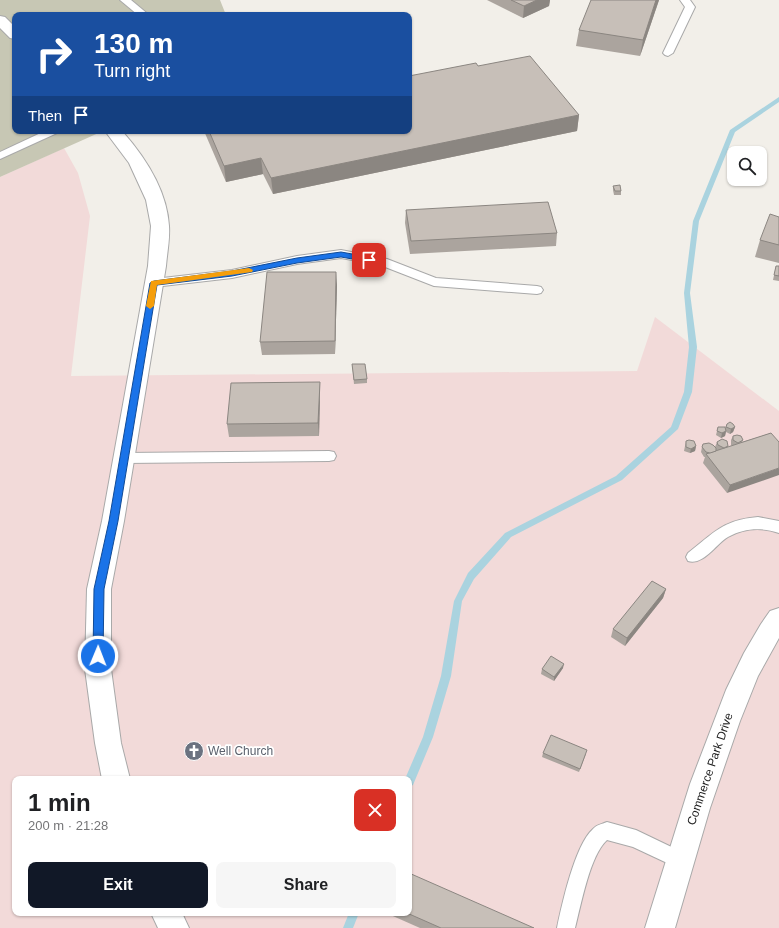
<!DOCTYPE html>
<html lang="en">
<head>
<meta charset="utf-8">
<style>
  body { margin:0; font-family:Arial,sans-serif; background:#f6f6f6; color:#202124; height:100vh; display:flex; flex-direction:column; font-size:15px; white-space:nowrap }
  * { box-sizing:border-box; margin:0 }
  p { font-size:13px; color:#757577 }
  .icon { flex:none; width:22px; height:22px; fill:none; stroke:currentColor; stroke-width:2; stroke-linecap:round; stroke-linejoin:round }
  .map { position:relative; flex:1; overflow:hidden }
  .details { position:absolute; left:12px; top:776px; width:400px; height:140px; display:flex; flex-direction:column; background:#fff; border-radius:8px; box-shadow:0 1px 3px #0004 }
  .details>* { flex:none }
  .banner { position:absolute; left:12px; top:12px; width:400px; height:122px; border-radius:8px; box-shadow:0 1px 3px #0004; background:#1a4fa0; color:#fff; overflow:hidden }
  .fabs { position:absolute; left:727px; top:146px; display:grid; gap:8px }
  .fabs a { display:grid; place-items:center; width:40px; height:40px; border-radius:8px; background:#fff; box-shadow:0 1px 3px #0004; font-size:20px }
  .pin { position:absolute; display:grid; place-items:center; width:34px; height:34px; color:#fff; margin:-17px; border-radius:8px; box-shadow:0 2px 6px #0006 }
  .me { position:absolute; width:44px; margin:-22px; rotate:1deg; stroke-linejoin:round; filter:drop-shadow(0 0 3px #0008) }
  .turn { display:flex; align-items:center; gap:14px; height:84px; padding:0 16px; font-size:18px }
  .turn .icon { width:52px; height:52px; stroke-width:2.5 }
  .turn b { display:block; font-size:28px; line-height:34px }
  .then { display:flex; align-items:center; height:38px; padding:0 16px; background:#0003; gap:8px; font-size:15px }
  .round { display:grid; place-items:center; flex:none; width:42px; height:42px; border-radius:8px; background:#f6f6f6 }
  .overview { display:flex; align-items:center; justify-content:space-between; height:68px; padding:0 16px }
  h1 { font-size:24px; font-weight:600; line-height:30px }
  .primary-button { display:flex; gap:8px; margin-top:auto; padding:8px 16px }
  .primary-button a { flex:1; height:46px; border-radius:8px; background:#111827; color:#fff; font-size:16px; font-weight:600; line-height:46px; text-align:center }
  .primary-button a+a { background:#f6f6f6; color:#202124 }
  .map>svg:first-child { display:block }
  .commercial { fill:#f2dad9; fill-rule:evenodd }
  .construction { fill:#c7c7b4 }
  .lines { fill:none; stroke-linecap:round; stroke-linejoin:round }
  .stream { fill:#aad3df; fill-rule:evenodd }
  .lane-casing { stroke:#a9a9a9; stroke-width:2 }
  .street-casing { stroke:#a9a9a9; stroke-width:2 }
  .lane { fill:#fff; fill-rule:evenodd }
  .street { fill:#fff; fill-rule:evenodd }
  .wall { fill:#aba49e }
  .shaded-wall { fill:#8b8681 }
  .building { fill:#c7bfb8; stroke:#8b8681 }
  .route { fill:#1a73e8; stroke:#114b97 }
  .slow { fill:#f59e0b }
  .labels { text-anchor:middle; stroke-width:3.5; stroke-linejoin:round; paint-order:stroke }
  .near-worship-label { font-size:12px; fill:#5b616d; stroke:#fff; text-anchor:start }
  .near-street-label { font-size:12px; fill:#222; stroke:#fff }
</style>
</head>
<body>
<div class="map">
<svg width="779" height="928" viewBox="0 0 779 928">
  <rect width="100%" height="100%" fill="#f2efe9"/>
  <path class="commercial" d="M64 148 78 173 90 216 71 376 637 371 655 317 779 411V928H0V177ZM15 779H409V913H15Z"/>
  <path class="construction" d="M0 0H220L226 15H15V131H103L0 177Z"/>
  <g class="lines">
    <g class="stream">
      <path d="M779 97V102L735 132 699 221 690 293 697 347 692 392 678 429 622 480 511 537 474 579 462 601 451 676 433 737 413 785 409 787V779H405L423 737 441 676 454 601 468 573 505 533 616 476 671 427 684 392 689 347 684 293 693 221 730 130Z"/>
      <path d="M349 913H359L353 928H343Z"/>
    </g>
    <defs>
      <g id="lane">
        <path d="M120 0H131L149 15H138Z"/>
        <path d="M680 0H690L695 7 673 53 668 56 665 55 663 53 685 7Z"/>
        <path d="M45 131H58L57 133 0 159V152Z"/>
        <path d="M341 250 387 259 436 278 537 286 541 287 543 290 541 293 537 294 434 286 380 265 341 258 297 264 232 278 154 287 150 286 148 283 150 280 154 279 232 270 297 256Z"/>
        <path d="M329 451 334 452 336 456 334 460 329 461 124 463 119 462 117 458 119 454 124 453Z"/>
        <path d="M758 517 779 521V533C762 527 744 528 728 537 716 544 703 566 688 561L686 557 688 553C714 533 722 520 758 517Z"/>
        <path d="M607 822 636 830 686 854 689 860 686 866 680 869 633 847 607 840C590 855 581 905 575 928H557C562 904 575 845 593 829 596 825 602 824 607 822Z"/>
      </g>
      <g id="street">
        <path d="M0 16 5 17 15 27V39L10 38 0 28Z"/>
        <path d="M105 131H122C145 157 167 190 169 226 170 239 167 253 166 266L124 521 111 589V669L121 743 130 779H102L95 743 85 669 87 589 102 521 148 266 151 226 146 200 129 163Z"/>
        <path d="M779 608V638L758 676 740 721 710 808 675 928H645L690 784 726 690 744 653 761 624 770 611Z"/>
        <path d="M151 913H182L189 928H158Z"/>
      </g>
    </defs>
    <use href="#lane" class="lane-casing"/>
    <use href="#street" class="street-casing"/>
    <use href="#lane" class="lane"/>
    <use href="#street" class="street"/>
  </g>
  <g class="wall">
    <path d="M487 0H550L549 6 523 18Z"/>
    <path d="M659 0 640 56 576 46 579 30Z"/>
    <path d="M478 66 579 115 577 131 273 194 263 174 226 182 204 131H409Z"/>
    <path d="M613 186 621 191V195H614L613 190Z"/>
    <path d="M406 210 557 233 556 246 410 254 405 223Z"/>
    <path d="M779 217V263L755 257 760 240Z"/>
    <path d="M776 266H779V281L773 280Z"/>
    <path d="M337 285 335 354 262 355 260 342Z"/>
    <path d="M352 364 367 379V383L354 384Z"/>
    <path d="M320 382V395L319 436 229 437 227 424Z"/>
    <path d="M727 424 735 427 733 432 730 434 726 432 725 436 721 438 716 435 718 427 725 428Z"/>
    <path d="M771 433 727 493 703 463 705 457H704L701 452 702 447H715L717 442 728 446V447L733 445H731V440L733 436 743 440 742 442Z"/>
    <path d="M686 441 696 446 695 451 690 453 684 451Z"/>
    <path d="M666 589 663 598 625 646 611 637 613 629Z"/>
    <path d="M563 668 554 681 541 674 542 669Z"/>
    <path d="M543 753 586 754 579 772 542 757Z"/>
    <path d="M386 913H409L534 928H420Z"/>
  </g>
  <g class="shaded-wall">
    <path d="M537 0H550L549 6 523 18 524 6Z"/>
    <path d="M656 0H659L640 56 643 40Z"/>
    <path d="M579 115 577 131 273 194 271 178Z"/>
    <path d="M261 158 263 174 226 182 224 166Z"/>
    <path d="M336 272 337 285 335 354V341Z"/>
    <path d="M320 382V395L319 436 318 423Z"/>
    <path d="M735 427 733 432 730 434 731 429Z"/>
    <path d="M726 431 725 436 721 438 722 433Z"/>
    <path d="M696 446 695 451 690 453 691 449Z"/>
    <path d="M779 468V475L727 493 730 485Z"/>
    <path d="M666 589 663 598 625 646 627 638Z"/>
    <path d="M564 664 563 668 554 681V677Z"/>
  </g>
  <g class="building">
    <path d="M511 0H537L524 6Z"/>
    <path d="M591 0H656L643 40 579 30Z"/>
    <path d="M530 56 579 115 271 178 261 158 224 166 209 131H409V76L476 63 478 66Z"/>
    <path d="M620 185 621 191H615L613 186Z"/>
    <path d="M548 202 557 233 411 241 406 210Z"/>
    <path d="M770 214 779 217V245L760 240Z"/>
    <path d="M776 266H779V276L774 275Z"/>
    <path d="M267 272H336L335 341 260 342Z"/>
    <path d="M352 364H365L367 379 354 380Z"/>
    <path d="M320 382 318 423 227 424 231 383Z"/>
    <path d="M730 422 733 424 735 427 731 429 726 427 727 424Z"/>
    <path d="M718 427H725L726 431 722 433 717 431Z"/>
    <path d="M771 433 779 442V468L730 485 706 454Z"/>
    <path d="M737 435 741 436 743 440 738 443 733 440V436Z"/>
    <path d="M722 439 727 441 728 446 724 448 718 445 717 442Z"/>
    <path d="M689 440 694 441 696 446 691 449 686 447V441Z"/>
    <path d="M709 443 713 445 716 448V451L710 453 706 452 702 447 703 444Z"/>
    <path d="M652 581 666 589 627 638 613 629Z"/>
    <path d="M551 656 564 664 554 677 542 669Z"/>
    <path d="M551 735 587 750 580 769 543 753Z"/>
    <path d="M409 873 534 928H441L407 913H409Z"/>
  </g>
  <path class="route" d="M341 252 369 257 373 260 369 262 341 257 297 263 232 276 157 285 118 521 104 589 103 656 102 659 98 660 94 659 93 656 94 589 109 521 150 283 154 281 232 271 297 258Z"/>
  <path class="slow" d="M249 268 253 270 252 272 157 285 154 306 150 309 146 306 151 281Z"/>
  <defs>
    <symbol id="church-disc" viewBox="-11 -11 22 22"><circle r="9.5" fill="#6b7280" stroke="#fff"/><path d="M-1.2-6h2.4v3.5h3.3v2.4h-3.3V6h-2.4V-.1h-3.3v-2.4h3.3Z" fill="#fff"/></symbol>
  </defs>
  <g fill-rule="evenodd">
    <use href="#church-disc" x="183" y="740" width="22" height="22"/>
  </g>
  <g class="labels">
    <g class="near-worship-label">
      <text x="208" y="755">Well Church</text>
    </g>
    <g class="near-street-label">
      <text transform="translate(710 769) rotate(-71)" y="4">Commerce Park Drive</text>
    </g>
  </g>
</svg>
<div class="fabs">
<a><svg class="icon" aria-label="search" viewBox="0 0 24 24"><circle cx="10" cy="10" r="6"/><path d="M15 15l6 6"/></svg></a>
</div>
<div class="pin" style="left:369px;top:260px;background:#d93025"><svg class="icon" aria-label="arrive" viewBox="0 0 24 24"><path d="M6 21V4h12l-3 4 3 4H6"/></svg></div>
<svg class="me" style="left:98px;top:656px" viewBox="-20 -20 40 40"><circle r="17" fill="#1a73e8" stroke="#fff" stroke-width="3"/><path d="M0-11L8 9 0 5-8 9z" fill="#fff"/></svg>
<div class="banner">
<div class="turn"><svg class="icon" aria-label="right" viewBox="0 0 24 24"><path d="M7 20v-9h11M14 6l5 5-5 5"/></svg><div><b>130 m</b>Turn right</div></div>
<div class="then">Then<svg class="icon" aria-label="arrive" viewBox="0 0 24 24"><path d="M6 21V4h12l-3 4 3 4H6"/></svg></div>
</div>
<section class="details">
<div class="overview"><div><h1>1 min</h1><p>200 m · 21:28</p></div><a class="round" style="background:#d93025;color:#fff"><svg class="icon" aria-label="close" viewBox="0 0 24 24"><path d="M6 6l12 12M18 6L6 18"/></svg></a></div>
<div class="primary-button"><a>Exit</a><a>Share</a></div>
</section>
</div>
</body>
</html>
